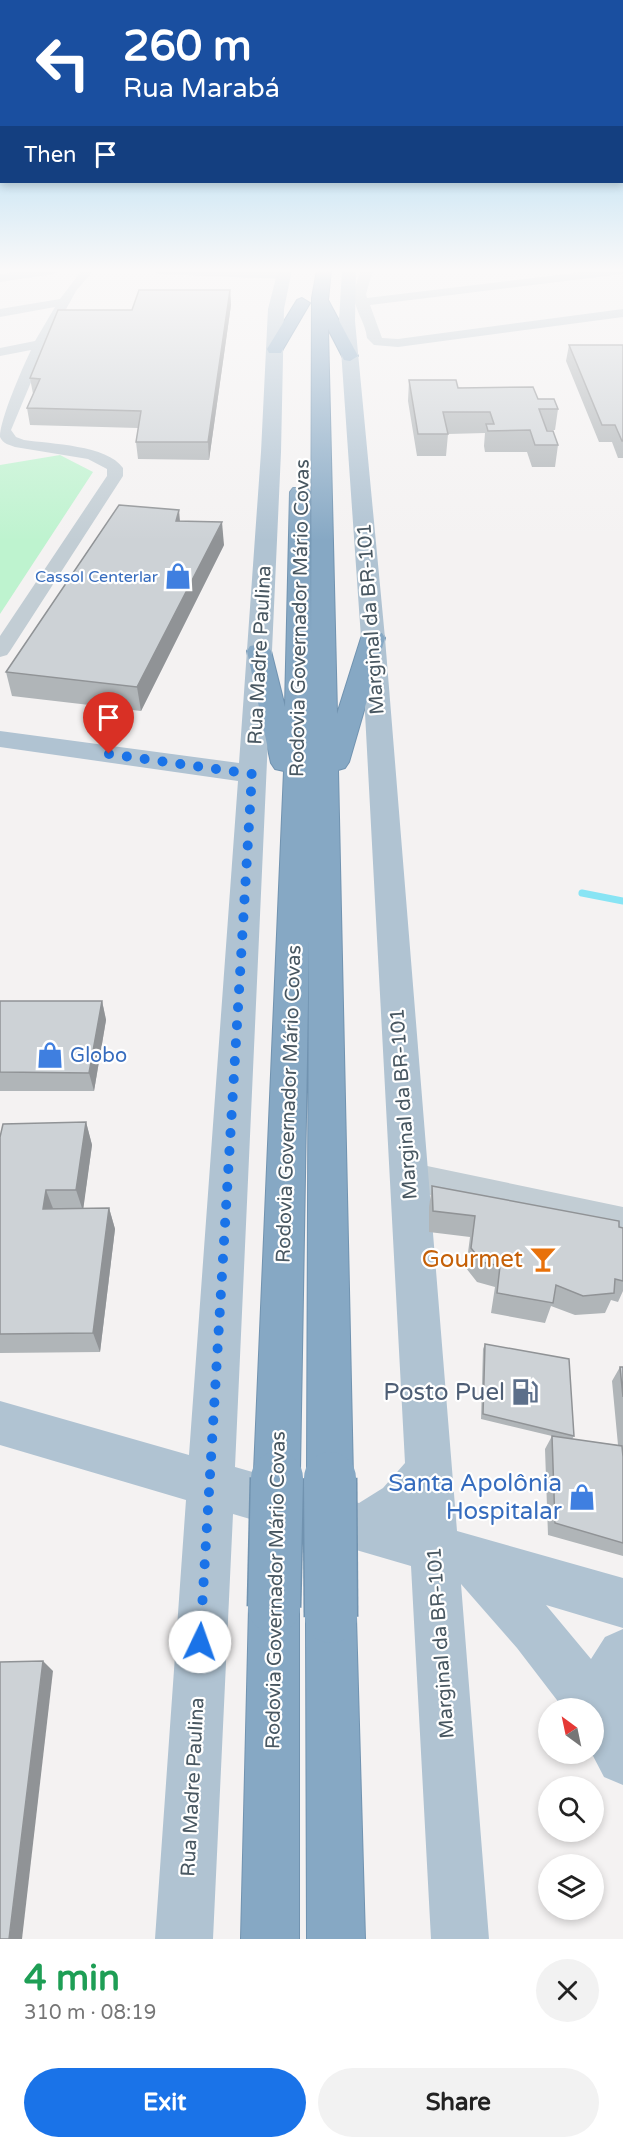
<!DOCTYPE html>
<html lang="en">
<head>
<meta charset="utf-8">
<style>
  body { margin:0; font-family:"Varela Round",sans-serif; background:#f2f2f2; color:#222; height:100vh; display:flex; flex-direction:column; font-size:22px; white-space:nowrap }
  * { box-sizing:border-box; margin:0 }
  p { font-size:20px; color:#767676 }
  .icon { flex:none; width:33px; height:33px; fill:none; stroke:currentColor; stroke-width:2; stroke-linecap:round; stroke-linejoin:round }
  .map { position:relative; height:1939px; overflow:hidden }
  .panel { display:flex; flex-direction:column; background:#fff; flex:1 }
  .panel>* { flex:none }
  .hud { position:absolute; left:0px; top:0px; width:624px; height:183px; box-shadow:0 3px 9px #0003; background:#1a4fa0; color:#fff; overflow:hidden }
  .needle { width:39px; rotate:327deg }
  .buttons { position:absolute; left:538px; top:1698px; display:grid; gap:12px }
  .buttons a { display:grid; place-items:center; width:66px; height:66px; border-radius:50%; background:#fff; box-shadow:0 3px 9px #0003; font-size:30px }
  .pin { position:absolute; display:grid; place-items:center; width:51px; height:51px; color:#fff; margin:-62px -26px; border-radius:50% 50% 50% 0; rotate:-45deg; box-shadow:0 0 6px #0007 }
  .pin .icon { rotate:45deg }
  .me { position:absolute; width:66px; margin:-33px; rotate:3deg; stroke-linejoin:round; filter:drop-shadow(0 0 4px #0008) }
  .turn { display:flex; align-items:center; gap:21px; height:126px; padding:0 24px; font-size:27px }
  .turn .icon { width:78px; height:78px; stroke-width:2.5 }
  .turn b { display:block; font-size:42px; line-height:51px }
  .then { display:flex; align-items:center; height:57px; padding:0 24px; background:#0003; gap:12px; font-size:22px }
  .round { display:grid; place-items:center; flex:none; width:63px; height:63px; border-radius:32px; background:#f2f2f2 }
  .summary { display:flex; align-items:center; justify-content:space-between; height:102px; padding:0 24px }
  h1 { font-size:36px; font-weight:700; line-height:45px; color:#1e9e55 }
  .action { display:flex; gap:12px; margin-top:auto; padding:12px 24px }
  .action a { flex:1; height:69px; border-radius:36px; background:#1a73e8; color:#fff; font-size:24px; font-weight:700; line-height:69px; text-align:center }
  .action a+a { background:#f2f2f2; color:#222 }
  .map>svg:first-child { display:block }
  .green { fill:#bef3cf }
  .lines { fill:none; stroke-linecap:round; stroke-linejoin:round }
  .stream { stroke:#88e4f4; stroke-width:7 }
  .highway-casing { stroke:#7193b0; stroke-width:2 }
  .minor { fill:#c2cdd4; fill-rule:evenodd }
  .major { fill:#b0c3d2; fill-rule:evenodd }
  .highway { fill:#86a8c4; fill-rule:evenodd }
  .highway-bridge-far1-casing { stroke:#7193b0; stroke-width:44; stroke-linecap:butt }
  .highway-bridge-casing { stroke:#7193b0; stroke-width:55; stroke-linecap:butt }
  .highway-bridge-far1 { stroke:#86a8c4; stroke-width:41 }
  .highway-bridge { stroke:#86a8c4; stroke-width:52 }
  .wall { fill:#b0b5b8 }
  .shaded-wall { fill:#909396 }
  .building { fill:#cdd2d6; stroke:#909396; stroke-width:1.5 }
  .route { stroke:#1a73e8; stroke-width:10; stroke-dasharray:0 18 }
  .labels { text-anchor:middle; stroke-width:4.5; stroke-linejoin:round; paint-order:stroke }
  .far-shop-label { font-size:16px; fill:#366cbe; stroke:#fff; text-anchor:end }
  .street-label { font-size:20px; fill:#485761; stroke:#fff }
  .shop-label { font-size:20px; fill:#366cbe; stroke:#fff; text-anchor:start }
  .near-food-label { font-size:24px; fill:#c56008; stroke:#fff; text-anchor:end }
  .near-service-label { font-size:24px; fill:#4e5e75; stroke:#fff; text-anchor:end }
  .near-shop-label { font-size:24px; fill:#366cbe; stroke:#fff; text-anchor:end }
</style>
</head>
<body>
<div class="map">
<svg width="623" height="1939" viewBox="0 0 623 1939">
  <rect width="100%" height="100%" fill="#f4f2f2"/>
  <path class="green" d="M60 455 93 472 0 614V465Z"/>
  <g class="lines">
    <path class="stream" d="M582 893 623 901"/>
    <defs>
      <g id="highway">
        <path d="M317 270H331L328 300 358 356 350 361 344 360 328 329 337 714 361 638 364 633 373 631 382 633 385 638 349 762 345 768 338 770 353 1478 346 1494 330 1501 314 1494 307 1478 309 940 300 1471 293 1487 277 1494 261 1487 254 1471 284 771 275 769 271 763 247 651 250 646 259 644 268 646 271 651 285 707 290 492 293 488H307L310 492 311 634 312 298Z"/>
        <path d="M302 298 310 303 283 349 281 353H269L267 349 297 300Z"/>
        <path d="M274 1582 292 1589 299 1607V1939H241L249 1607 256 1589Z"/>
        <path d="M331 1592 349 1599 356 1617 365 1939H307L306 1617 313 1599Z"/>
      </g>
    </defs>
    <use href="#highway" class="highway-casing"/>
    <g class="minor">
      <path d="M33 270H60L54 274 0 282V274Z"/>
      <path d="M82 270H94L76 291 47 344 11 430 16 437 24 440C51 444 107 445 123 468V476L10 651 7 655 0 657V636L107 476V469L88 459 15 447C10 445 3 444 0 437 0 419 22 369 31 350L0 356V348L35 341 55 307 0 317V309L60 299Z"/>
      <path d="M152 270 283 271 289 275 283 279 158 274Z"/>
      <path d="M361 270H373L366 294 367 298 598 270H623V274L370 305 382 338 398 339 623 309V317L398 347 374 345 367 338C366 323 353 308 354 293 355 286 359 277 361 270Z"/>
      <path d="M408 1162 623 1207V1237L408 1190 397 1186 392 1176 397 1166Z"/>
    </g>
    <path class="major" d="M278 270H292L284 309 281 452 235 1467 359 1503 383 1488 405 1463 361 638 339 321 342 270H356L355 321 385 638 457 1531 623 1578V1628L546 1605 591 1659 605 1637 623 1629V1785L604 1777 592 1754H594V1708H563L517 1648 461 1584 489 1939H431L411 1566 233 1514 213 1939H155L186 1500 0 1445V1401L189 1455 238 781 0 747V731L239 763 261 452 268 309Z"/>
    <use href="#highway" class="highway"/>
    <defs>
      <path id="highway-bridge-far1" d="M277 1480V1471"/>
      <g id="highway-bridge">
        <path d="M330 1478 331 1617"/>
        <path d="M274 1607 277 1478"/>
      </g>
    </defs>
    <use href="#highway-bridge-far1" class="highway-bridge-far1-casing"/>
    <use href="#highway-bridge" class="highway-bridge-casing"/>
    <use href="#highway-bridge-far1" class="highway-bridge-far1"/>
    <use href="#highway-bridge" class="highway-bridge"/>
  </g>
  <g class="wall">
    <path d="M230 290 231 305 209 460 138 459 136 442 138 428 30 425 27 408 33 394 30 378 132 310Z"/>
    <path d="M569 345H623V458H618L612 442H599L566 361Z"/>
    <path d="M409 380 538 399 558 409 555 430H547L558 445 555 467H532L527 452H485L484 446 485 433 448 434 446 456H417L408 401Z"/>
    <path d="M224 545 141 711 12 696 6 672Z"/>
    <path d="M0 1001H102L106 1020 94 1091H0Z"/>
    <path d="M86 1122 92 1145 83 1208H109L115 1229 100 1352 0 1353V1137Z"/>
    <path d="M432 1186 623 1228V1291L618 1302 611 1300 605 1313 575 1315 551 1306 545 1323 491 1313 495 1287 477 1282 466 1268 470 1237 429 1232V1207Z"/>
    <path d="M485 1344 574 1436 572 1439 618 1445 612 1381 620 1367H623V1556L548 1535 545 1449 552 1436 481 1419 483 1349Z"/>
  </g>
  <g class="shaded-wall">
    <path d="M230 290 231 305 209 460 208 442Z"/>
    <path d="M179 510 181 533 176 521Z"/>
    <path d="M222 522 224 545 141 711 137 687Z"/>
    <path d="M102 1001 106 1020 94 1091 89 1073Z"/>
    <path d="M86 1122 92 1145 83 1211 76 1190Z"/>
    <path d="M46 1190 54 1211 43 1209Z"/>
    <path d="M109 1208 115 1229 100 1352 93 1333Z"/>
    <path d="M43 1661 53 1671 22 1939H9Z"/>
  </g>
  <g class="building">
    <path d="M139 290H230L208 442H136L141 411 27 408 40 379 30 378 58 310H132Z"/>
    <path d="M569 345H623V441H622L615 425H602Z"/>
    <path d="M409 380H456L458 388 533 387 538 399H554L558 409H539L547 431H553L558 445H535L530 430 488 431 486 424H494L490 412H443L448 434H418Z"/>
    <path d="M119 505 179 510 176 521 222 522 137 687 6 672Z"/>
    <path d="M0 1001H102L89 1073 0 1072Z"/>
    <path d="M86 1122 76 1190H46L43 1209 109 1208 93 1333 0 1334V1137L3 1124Z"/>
    <path d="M432 1186 619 1221V1227L623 1228V1281L615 1279 614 1293 583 1296 556 1285 553 1303 497 1293 500 1266 482 1262 471 1248 475 1216 433 1211Z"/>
    <path d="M485 1344 569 1359 574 1436 483 1414Z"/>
    <path d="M620 1367H623V1397Z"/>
    <path d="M552 1436 622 1446 623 1457V1543L555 1523Z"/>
    <path d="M43 1661 9 1939H0V1662Z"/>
  </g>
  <linearGradient id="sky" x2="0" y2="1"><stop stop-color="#81c7ed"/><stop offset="0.5" stop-color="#faf9f9"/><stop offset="1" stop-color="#faf9f9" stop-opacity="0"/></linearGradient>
  <rect width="623" height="541" fill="url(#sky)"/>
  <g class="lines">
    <path class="route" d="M109 754 252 774 200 1642"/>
  </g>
  <defs>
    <symbol id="shop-bare" viewBox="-9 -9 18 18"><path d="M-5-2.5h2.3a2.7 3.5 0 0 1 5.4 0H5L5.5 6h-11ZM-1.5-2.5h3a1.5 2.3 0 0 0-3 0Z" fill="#3f7fe0" stroke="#fff" stroke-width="2.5" paint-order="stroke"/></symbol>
    <symbol id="bar-bare" viewBox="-9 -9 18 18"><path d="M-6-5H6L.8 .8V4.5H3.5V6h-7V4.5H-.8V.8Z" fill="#e8710a" stroke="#fff" stroke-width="2.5" paint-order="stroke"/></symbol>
    <symbol id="fuel-bare" viewBox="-9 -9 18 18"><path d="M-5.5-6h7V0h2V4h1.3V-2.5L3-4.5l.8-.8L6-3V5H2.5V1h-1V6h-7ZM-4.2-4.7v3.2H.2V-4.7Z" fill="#5c6f8a" stroke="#fff" stroke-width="2.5" paint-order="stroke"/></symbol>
  </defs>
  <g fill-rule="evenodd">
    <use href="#shop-bare" x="159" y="557" width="38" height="38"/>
    <use href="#shop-bare" x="31" y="1036" width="38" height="38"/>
    <use href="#bar-bare" x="524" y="1240" width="38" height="38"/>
    <use href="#fuel-bare" x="506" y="1373" width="38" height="38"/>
    <use href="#shop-bare" x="563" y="1478" width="38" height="38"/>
  </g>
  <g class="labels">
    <g class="far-shop-label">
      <text x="158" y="582">Cassol Centerlar</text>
    </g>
    <g class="street-label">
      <text transform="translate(299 618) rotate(-89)" y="7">Rodovia Governador Mário Covas</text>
      <text transform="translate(370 619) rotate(-94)" y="7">Marginal da BR-101</text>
      <text transform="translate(259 655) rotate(-87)" y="7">Rua Madre Paulina</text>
      <text transform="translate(288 1104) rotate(-88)" y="7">Rodovia Governador Mário Covas</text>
      <text transform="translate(403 1104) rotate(-94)" y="7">Marginal da BR-101</text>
      <text transform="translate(275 1590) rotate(-89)" y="7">Rodovia Governador Mário Covas</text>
      <text transform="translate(440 1643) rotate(-94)" y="7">Marginal da BR-101</text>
      <text transform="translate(192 1787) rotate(-87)" y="7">Rua Madre Paulina</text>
    </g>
    <g class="shop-label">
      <text x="70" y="1062">Globo</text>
    </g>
    <g class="near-food-label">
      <text x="523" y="1267">Gourmet</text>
    </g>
    <g class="near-service-label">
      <text x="505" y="1400">Posto Puel</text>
    </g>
    <g class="near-shop-label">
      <text x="562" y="1491">Santa Apolônia<tspan x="562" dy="28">Hospitalar</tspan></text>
    </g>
  </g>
</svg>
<div class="buttons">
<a><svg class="needle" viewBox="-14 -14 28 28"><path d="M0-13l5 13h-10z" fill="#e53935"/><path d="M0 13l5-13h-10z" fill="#767676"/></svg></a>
<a><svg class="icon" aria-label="search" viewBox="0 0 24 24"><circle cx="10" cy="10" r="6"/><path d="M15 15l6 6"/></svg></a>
<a><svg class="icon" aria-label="layers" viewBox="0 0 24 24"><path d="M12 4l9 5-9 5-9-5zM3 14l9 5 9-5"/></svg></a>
</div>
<div class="pin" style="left:109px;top:754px;background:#d93025"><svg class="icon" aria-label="arrive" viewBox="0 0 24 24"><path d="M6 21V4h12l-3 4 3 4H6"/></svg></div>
<svg class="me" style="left:200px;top:1642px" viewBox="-20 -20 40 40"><circle r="19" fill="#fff"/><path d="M0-13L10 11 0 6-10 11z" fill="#1a73e8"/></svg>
<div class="hud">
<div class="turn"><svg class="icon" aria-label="left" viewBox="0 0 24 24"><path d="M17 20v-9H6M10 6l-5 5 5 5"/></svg><div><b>260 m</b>Rua Marabá</div></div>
<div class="then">Then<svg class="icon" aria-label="arrive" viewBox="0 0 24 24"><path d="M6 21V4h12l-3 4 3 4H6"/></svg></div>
</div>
</div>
<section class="panel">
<div class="summary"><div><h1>4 min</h1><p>310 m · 08:19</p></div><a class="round"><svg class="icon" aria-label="close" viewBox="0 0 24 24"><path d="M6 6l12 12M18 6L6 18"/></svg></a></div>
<div class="action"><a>Exit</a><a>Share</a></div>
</section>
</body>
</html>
